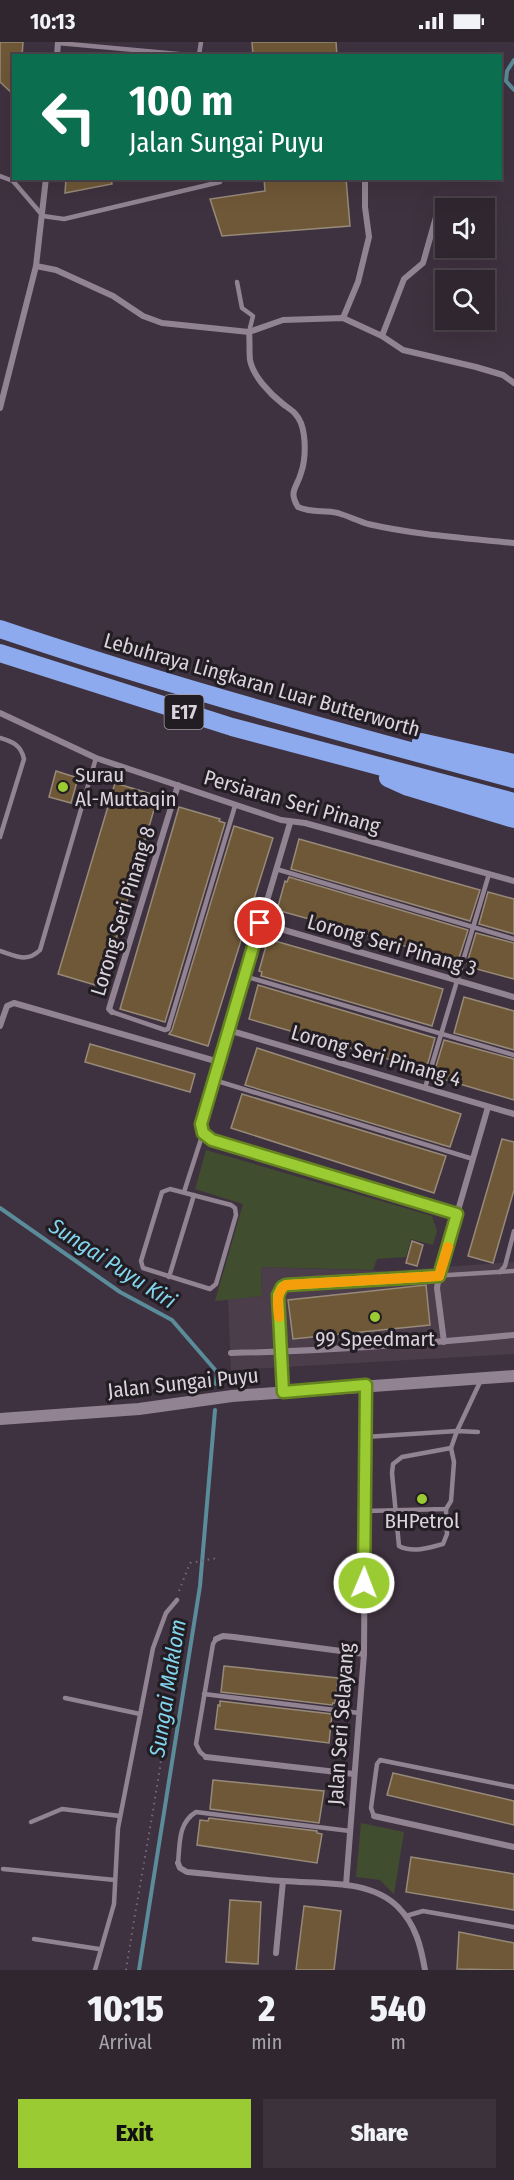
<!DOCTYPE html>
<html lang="en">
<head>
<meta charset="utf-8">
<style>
  body { margin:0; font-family:"Fira Sans Condensed",sans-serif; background:#3b323c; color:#f1f3f6; height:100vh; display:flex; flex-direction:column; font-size:22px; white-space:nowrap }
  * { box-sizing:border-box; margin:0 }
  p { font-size:20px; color:#a7a5ab }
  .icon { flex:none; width:33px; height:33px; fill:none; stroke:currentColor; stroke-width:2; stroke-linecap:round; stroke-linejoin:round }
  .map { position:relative; height:1928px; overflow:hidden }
  .drawer { display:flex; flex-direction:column; background:#2f2630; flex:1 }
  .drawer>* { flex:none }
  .banner { position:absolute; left:12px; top:12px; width:490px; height:126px; border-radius:0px; box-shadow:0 6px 24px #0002,0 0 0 2px #4a434c; background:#0b6e4f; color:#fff; overflow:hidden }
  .tools { position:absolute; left:435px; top:156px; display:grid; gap:12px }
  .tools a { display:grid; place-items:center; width:60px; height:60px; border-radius:0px; background:#2f2630; box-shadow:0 6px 24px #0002,0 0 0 2px #4a434c; font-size:30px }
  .pin { position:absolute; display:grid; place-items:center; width:51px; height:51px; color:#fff; margin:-26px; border:3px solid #fff; border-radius:50%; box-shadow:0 2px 6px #0007 }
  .me { position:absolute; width:66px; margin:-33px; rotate:1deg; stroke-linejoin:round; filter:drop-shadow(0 0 4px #0008) }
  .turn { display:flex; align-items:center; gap:21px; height:126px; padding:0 18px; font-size:27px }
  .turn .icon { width:78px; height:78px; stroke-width:2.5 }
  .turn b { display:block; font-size:42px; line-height:51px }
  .eta { display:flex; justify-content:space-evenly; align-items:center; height:102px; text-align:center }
  .eta b { font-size:36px; font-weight:800; line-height:42px }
  .action { display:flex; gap:12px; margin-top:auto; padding:12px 18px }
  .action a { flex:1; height:69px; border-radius:0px; background:#9bcb32; color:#111; font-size:24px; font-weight:800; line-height:69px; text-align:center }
  .action a+a { background:#3b323c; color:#f1f3f6 }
  .status { display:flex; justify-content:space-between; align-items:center; height:42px; padding:0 30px; background:#2f2630; direction:ltr }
  .status svg { height:16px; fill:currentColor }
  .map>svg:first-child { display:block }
  .commercial { fill:#4b3d4a }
  .green { fill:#404d2e }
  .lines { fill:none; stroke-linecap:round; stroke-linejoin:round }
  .stream { stroke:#5b8c9a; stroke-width:4 }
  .building { fill:#6f5837; stroke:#978a79; stroke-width:1.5 }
  .path { stroke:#756a76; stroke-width:2; stroke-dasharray:1.5 4.5; stroke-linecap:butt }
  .service { stroke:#928393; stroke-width:4.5 }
  .minor { stroke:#928393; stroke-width:6 }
  .secondary { stroke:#928393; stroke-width:12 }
  .motorway { stroke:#8caaed; stroke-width:18 }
  .route-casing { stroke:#658420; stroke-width:15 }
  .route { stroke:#9bcb32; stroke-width:10 }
  .slow { stroke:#f59e0b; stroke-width:10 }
  .poi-dot { fill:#9bcb32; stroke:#221c23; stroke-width:2 }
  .labels { text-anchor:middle; stroke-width:6; stroke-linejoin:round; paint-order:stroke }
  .shield { fill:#221c23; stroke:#a49ca4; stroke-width:1.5 }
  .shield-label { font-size:20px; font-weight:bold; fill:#dbd3db }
  .street-label { font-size:21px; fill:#dbd3db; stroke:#221c23 }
  .poi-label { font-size:21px; fill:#dbd3db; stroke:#221c23 }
  .water-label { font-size:22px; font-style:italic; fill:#83d5ed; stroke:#221c23 }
</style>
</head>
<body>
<div class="status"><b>10:13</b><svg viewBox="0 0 49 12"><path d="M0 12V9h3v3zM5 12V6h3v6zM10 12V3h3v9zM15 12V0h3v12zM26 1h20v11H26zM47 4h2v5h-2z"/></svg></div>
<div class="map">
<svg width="514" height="1928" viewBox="0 0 514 1928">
  <rect width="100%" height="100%" fill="#3f3240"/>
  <path class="commercial" d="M514 1220V1312L231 1328 228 1257 262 1254 261 1225 389 1229Z"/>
  <g class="green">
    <path d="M206 1108 432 1174 437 1189 433 1203 411 1197 406 1215 377 1217 373 1228 261 1225 262 1254 215 1259 243 1162 195 1147Z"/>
    <path d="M361 1781 404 1790 394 1852 380 1838 356 1835Z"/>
  </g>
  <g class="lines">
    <g class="stream">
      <path d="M514 18 507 29 506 39 514 48"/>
      <path d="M0 1166 120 1250 172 1278 217 1330 216 1342"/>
      <path d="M139 1928 200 1544 215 1368"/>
    </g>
  </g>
  <g class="building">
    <path d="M0 0H23L22 14H14V53L0 40Z"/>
    <path d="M252 0H336L337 14H253Z"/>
    <path d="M66 136H111L112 142 65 151Z"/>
    <path d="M264 136H346L350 184 222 194 210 157 265 149Z"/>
    <path d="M56 729 78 736 71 761 49 755Z"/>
    <path d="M115 741 158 754 102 945 58 932Z"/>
    <path d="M179 765 220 777 219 779 225 781 165 980 120 967Z"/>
    <path d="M234 784 273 796 208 1004 169 992 172 988Z"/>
    <path d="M299 797 480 848 470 879 291 827Z"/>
    <path d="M289 835 468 888 458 919 277 868 285 839 287 840Z"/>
    <path d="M488 850 514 857V892L479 882Z"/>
    <path d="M476 891 514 901V937L469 925V922L467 921Z"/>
    <path d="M268 897 443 947 432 984 261 934 262 930 259 929Z"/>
    <path d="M258 943 435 996 426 1028 249 977Z"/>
    <path d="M464 955 514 969V1008L454 991Z"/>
    <path d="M444 998 514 1017V1058L439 1036 440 1032 434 1031Z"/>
    <path d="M90 1002 195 1032 190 1050 85 1020Z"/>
    <path d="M257 1006 461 1072 450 1105 245 1043Z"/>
    <path d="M242 1052 446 1114 434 1151 231 1086Z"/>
    <path d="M502 1097 514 1100V1148L493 1221 468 1214Z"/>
    <path d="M412 1199 423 1203 417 1224 406 1221Z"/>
    <path d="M426 1243 430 1283 293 1297 288 1258Z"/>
    <path d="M224 1624 338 1636 335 1661H333L332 1663 221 1650Z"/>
    <path d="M220 1659 332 1672 329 1701 215 1687 218 1663 220 1664Z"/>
    <path d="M393 1731 514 1759V1783L387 1753Z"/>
    <path d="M213 1738 324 1749 319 1781 210 1767Z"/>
    <path d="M209 1776 317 1789V1791L322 1792 317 1821 197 1803 200 1778 208 1779Z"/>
    <path d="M411 1815 514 1832V1868L406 1850Z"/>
    <path d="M230 1858 261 1860 258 1922 226 1920Z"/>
    <path d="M304 1864 341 1869 334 1928H296Z"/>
    <path d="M459 1890 514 1901V1928L457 1927Z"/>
  </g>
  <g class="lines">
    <g class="path">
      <path d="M179 1549 190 1521 217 1516"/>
      <path d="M126 1928C144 1811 171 1690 177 1572"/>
    </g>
    <g class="service">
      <path d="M58 1 200 14"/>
      <path d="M199 13 201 0"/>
      <path d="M0 134 13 139 43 174 64 177 220 140"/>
      <path d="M237 240 242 266 253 274 249 290"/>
      <path d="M0 696C13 700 21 703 24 717L0 795"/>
      <path d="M276 827 514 897"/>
      <path d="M0 909C16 914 27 921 40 908L96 716"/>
      <path d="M244 934 514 1013"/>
      <path d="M112 970 165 988 168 987 235 764"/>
      <path d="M214 1038 473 1117"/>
      <path d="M425 1046 489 832"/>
      <path d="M170 1147 231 1163 235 1166 236 1173 216 1242 210 1247 143 1226 141 1219 162 1150Z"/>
      <path d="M184 1150 203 1091"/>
      <path d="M500 1230 505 1224 514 1189"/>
      <path d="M169 1235 194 1153"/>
      <path d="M282 1310 278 1253 282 1245 286 1243 514 1229"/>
      <path d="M365 1395 457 1389 478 1390"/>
      <path d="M446 1467 447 1492 443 1502C429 1506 412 1511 399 1504L392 1431 393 1422 402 1415 451 1406"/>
      <path d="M365 1469 446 1467 451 1459 454 1420 451 1406 457 1389 481 1338"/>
      <path d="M204 1652 359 1671"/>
      <path d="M65 1656 140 1672"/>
      <path d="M206 1715 200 1710 196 1702 213 1602 216 1597"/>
      <path d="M374 1774 371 1766 377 1722 380 1718 514 1745"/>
      <path d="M31 1780 62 1767 120 1774"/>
      <path d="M178 1821C180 1801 178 1781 196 1770L350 1789"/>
      <path d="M3 1827 115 1838"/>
      <path d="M406 1874 423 1869 514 1885"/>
      <path d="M34 1897 99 1907"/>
      <path d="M95 1928 114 1862 118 1786 153 1606 166 1571 177 1558"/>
    </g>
    <g class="minor">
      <path d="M57 14 58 0"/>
      <path d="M36 224 56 228 113 254 143 274 162 281 249 290 283 278 343 276 382 294 403 308 476 325 503 333 514 341"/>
      <path d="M343 276 358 240 369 195 365 165V136"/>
      <path d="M249 290C250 299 249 309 250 318 253 334 270 352 283 362 291 368 297 371 301 381 306 395 306 417 301 431 297 446 288 449 298 465 314 472 323 467 338 471 348 474 358 479 368 482 416 493 465 496 514 501"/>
      <path d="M382 294 404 237 423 221 436 175"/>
      <path d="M0 366 36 224 46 136"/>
      <path d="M0 671 96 716 281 778 305 781 514 839"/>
      <path d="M290 781 201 1082 203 1091 212 1098 457 1172"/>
      <path d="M260 881 514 955"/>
      <path d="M112 970 109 967 178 743"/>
      <path d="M0 984 7 964 14 961 219 1020"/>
      <path d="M228 988 514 1072"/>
      <path d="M444 1300 437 1246 439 1234 488 1065"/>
      <path d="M282 1310 283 1350"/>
      <path d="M231 1311C325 1309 420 1302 514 1293"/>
      <path d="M216 1597 223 1594 234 1595 364 1612"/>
      <path d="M206 1715 354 1732"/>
      <path d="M374 1774 514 1805"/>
      <path d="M178 1821 180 1826 187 1830C219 1833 251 1837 284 1839 321 1842 370 1837 398 1865 416 1883 421 1905 425 1928"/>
      <path d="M346 1843 364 1612 366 1344"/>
      <path d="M276 1911 283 1839"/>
    </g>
    <path class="secondary" d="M0 1377 139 1367 232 1354 514 1334"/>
    <g class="motorway">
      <path d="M0 587C169 644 342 691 514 737"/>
      <path d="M0 611 232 685 514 760"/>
      <path d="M421 700 514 721"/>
      <path d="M388 736 408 745 514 777"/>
    </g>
  </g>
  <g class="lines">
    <defs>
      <path id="route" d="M260 881 201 1082 203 1091 212 1098 457 1172 439 1234 286 1243 282 1245 278 1253 283 1350 366 1343 364 1541"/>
    </defs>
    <use href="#route" class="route-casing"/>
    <use href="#route" class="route"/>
    <path class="slow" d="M279 1275C278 1263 275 1251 286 1243L439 1234 448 1205"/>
  </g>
  <g class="poi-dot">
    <circle cx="63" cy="745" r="6"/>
    <circle cx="375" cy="1275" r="6"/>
    <circle cx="422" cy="1457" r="6"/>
  </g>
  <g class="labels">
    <rect class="shield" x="164.5" y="653" width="39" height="34" rx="4.5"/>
    <g class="shield-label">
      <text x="184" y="677">E17</text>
    </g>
    <g class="street-label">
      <text transform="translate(262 643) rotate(16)" y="7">Lebuhraya Lingkaran Luar Butterworth</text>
      <text transform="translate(292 760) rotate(16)" y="7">Persiaran Seri Pinang</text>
      <text transform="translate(123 869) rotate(-73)" y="7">Lorong Seri Pinang 8</text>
      <text transform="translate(392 903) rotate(16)" y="7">Lorong Seri Pinang 3</text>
      <text transform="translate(376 1014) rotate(16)" y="7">Lorong Seri Pinang 4</text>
      <text transform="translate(183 1341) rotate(-6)" y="7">Jalan Sungai Puyu</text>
      <text transform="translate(341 1682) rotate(-86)" y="7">Jalan Seri Selayang</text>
    </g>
    <g class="poi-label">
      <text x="75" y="740" text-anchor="start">Surau<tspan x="75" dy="24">Al-Muttaqin</tspan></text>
      <text x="375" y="1304">99 Speedmart</text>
      <text x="422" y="1486">BHPetrol</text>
    </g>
    <g class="water-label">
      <text transform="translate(113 1221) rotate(33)" y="8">Sungai Puyu Kiri</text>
      <text transform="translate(167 1646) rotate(-81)" y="8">Sungai Maklom</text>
    </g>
  </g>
</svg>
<div class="tools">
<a><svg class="icon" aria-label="sound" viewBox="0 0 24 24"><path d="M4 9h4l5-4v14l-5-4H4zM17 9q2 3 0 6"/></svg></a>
<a><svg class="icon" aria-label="search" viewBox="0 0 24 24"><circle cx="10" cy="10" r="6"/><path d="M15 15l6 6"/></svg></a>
</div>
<div class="pin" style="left:260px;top:881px;background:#d93025"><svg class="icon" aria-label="arrive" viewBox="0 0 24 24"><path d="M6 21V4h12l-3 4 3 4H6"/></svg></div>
<svg class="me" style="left:364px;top:1541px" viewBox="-20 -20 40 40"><circle r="17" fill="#9bcb32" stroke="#fff" stroke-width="3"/><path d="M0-11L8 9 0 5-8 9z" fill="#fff"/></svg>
<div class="banner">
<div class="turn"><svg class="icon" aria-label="left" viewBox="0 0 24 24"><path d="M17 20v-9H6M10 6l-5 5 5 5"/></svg><div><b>100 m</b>Jalan Sungai Puyu</div></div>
</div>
</div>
<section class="drawer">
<div class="eta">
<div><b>10:15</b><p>Arrival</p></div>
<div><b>2</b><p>min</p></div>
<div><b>540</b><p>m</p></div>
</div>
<div class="action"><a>Exit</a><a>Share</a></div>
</section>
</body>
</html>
